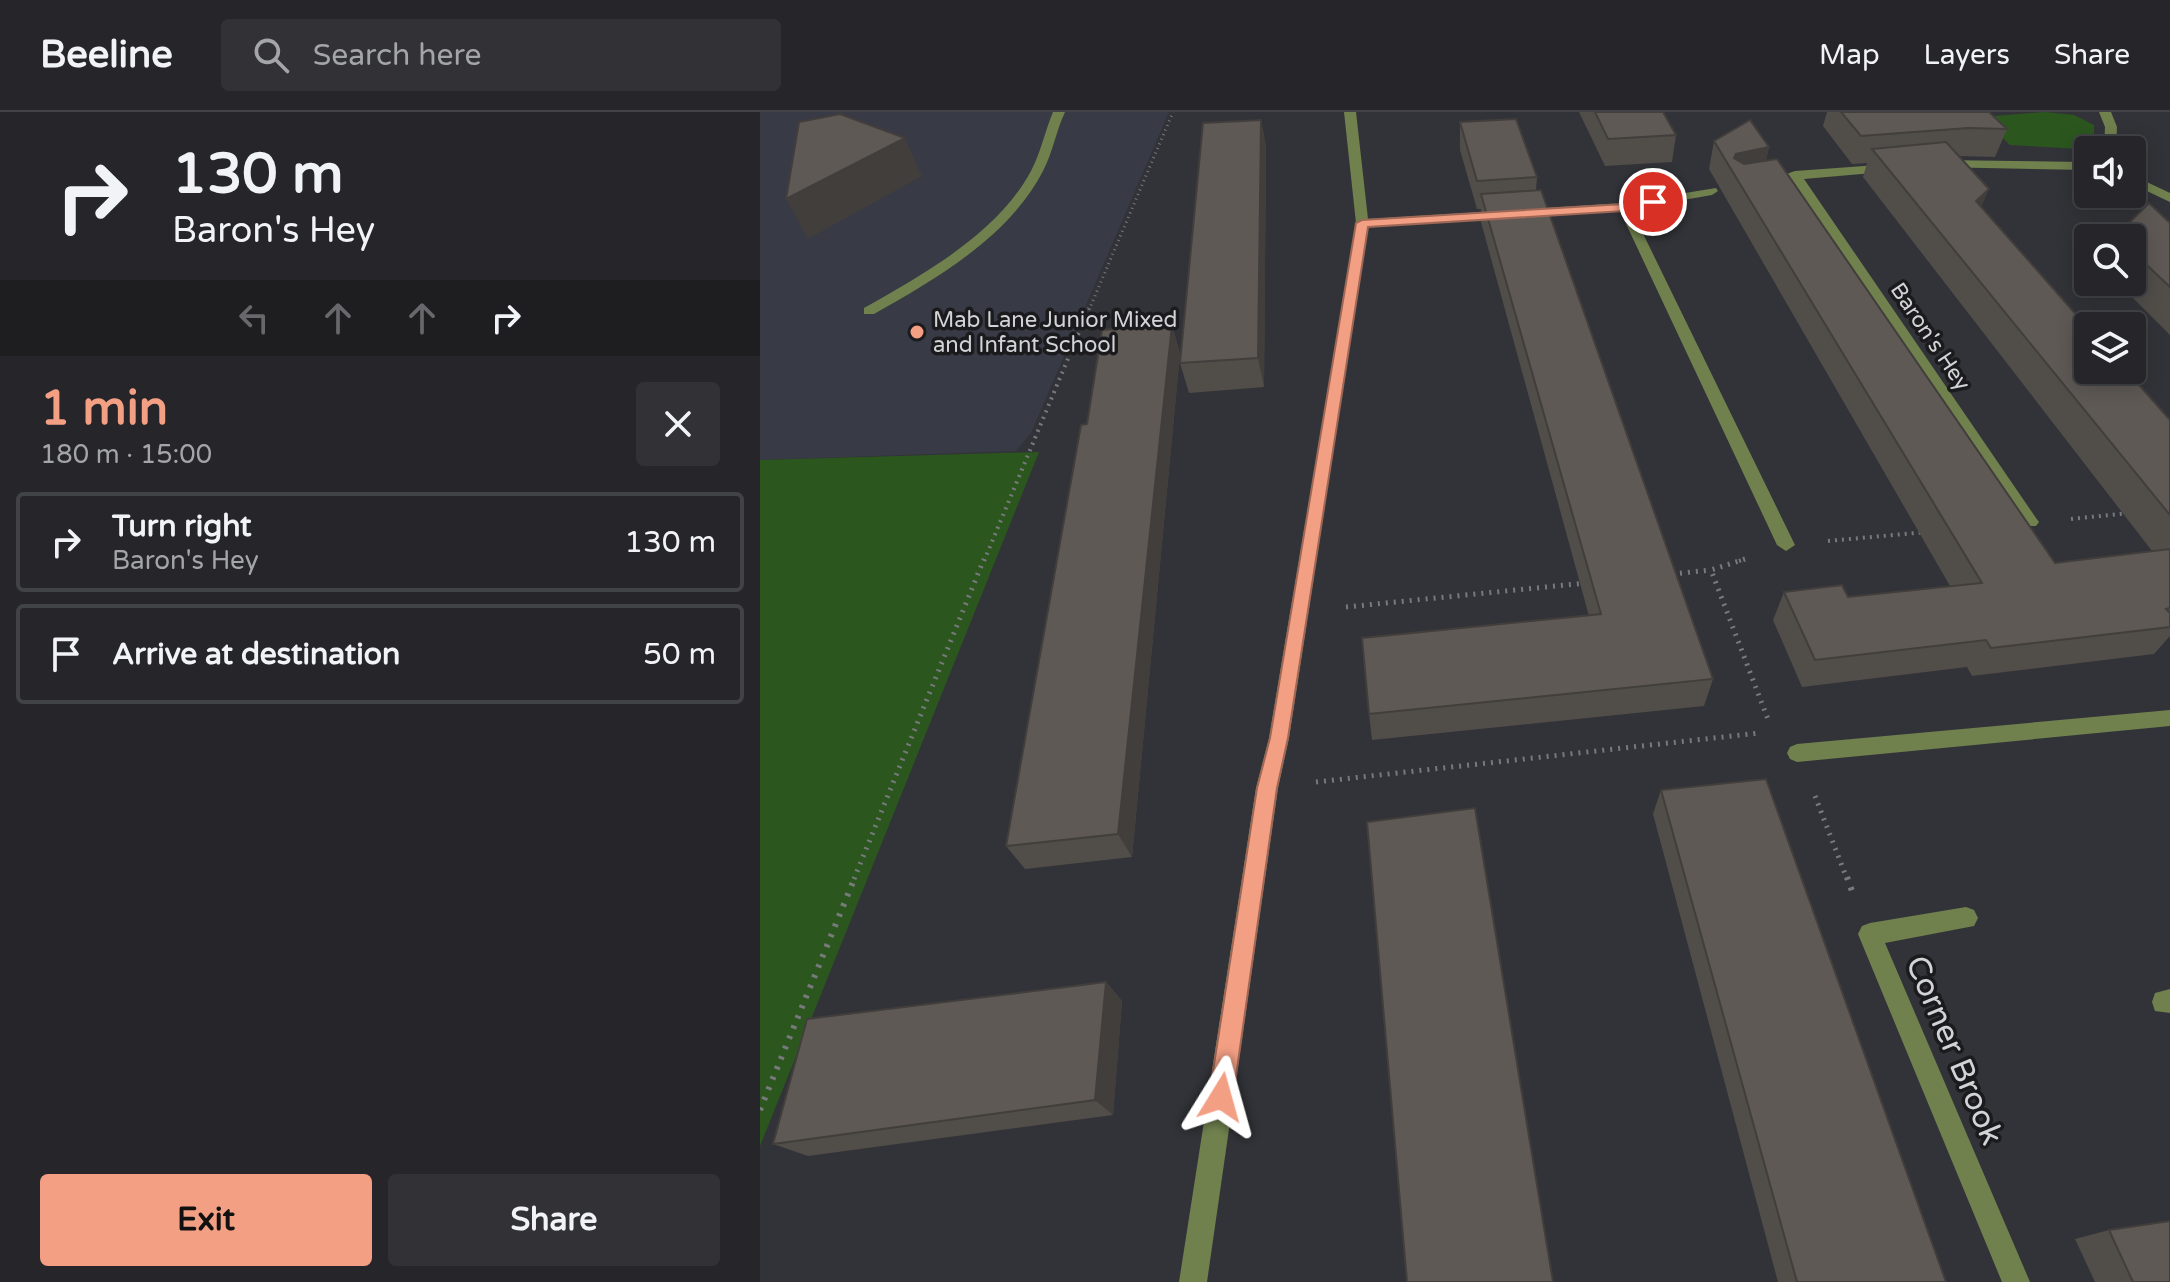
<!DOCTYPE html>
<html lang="en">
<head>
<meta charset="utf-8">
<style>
  body { margin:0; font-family:"Varela Round",sans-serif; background:#323236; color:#f1f3f6; height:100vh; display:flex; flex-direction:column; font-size:30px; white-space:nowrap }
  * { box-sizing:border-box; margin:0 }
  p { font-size:26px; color:#a4a5a8 }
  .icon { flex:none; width:44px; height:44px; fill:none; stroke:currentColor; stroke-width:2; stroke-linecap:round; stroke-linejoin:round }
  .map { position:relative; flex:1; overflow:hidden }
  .drawer { display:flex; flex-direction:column; background:#26262a; width:760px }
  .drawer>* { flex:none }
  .banner { background:#26262a; color:#f1f3f6; overflow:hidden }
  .fabs { position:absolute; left:1314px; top:24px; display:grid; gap:16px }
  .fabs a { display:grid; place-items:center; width:72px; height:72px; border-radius:8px; background:#26262a; box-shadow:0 4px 20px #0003,0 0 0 2px #424347; font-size:40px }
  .pin { position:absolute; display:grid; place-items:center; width:68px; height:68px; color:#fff; margin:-34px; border:4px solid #fff; border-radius:50%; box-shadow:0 2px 8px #0007 }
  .me { position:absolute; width:88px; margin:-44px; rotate:8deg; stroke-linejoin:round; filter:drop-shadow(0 0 6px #0008) }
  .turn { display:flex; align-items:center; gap:28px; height:168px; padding:0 40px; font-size:36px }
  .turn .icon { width:104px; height:104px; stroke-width:2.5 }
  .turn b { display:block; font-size:56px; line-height:68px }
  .lanes { display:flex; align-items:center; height:76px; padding:0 40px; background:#0003; justify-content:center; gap:40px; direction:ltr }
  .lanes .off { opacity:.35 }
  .round { display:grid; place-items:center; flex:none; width:84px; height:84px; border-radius:8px; background:#323236 }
  .overview { display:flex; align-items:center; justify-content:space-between; height:136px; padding:0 40px }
  h1 { font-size:48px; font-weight:800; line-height:60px; color:#f39f84 }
  .primary-button { display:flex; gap:16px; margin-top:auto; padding:16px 40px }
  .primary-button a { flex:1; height:92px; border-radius:8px; background:#f39f84; color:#111; font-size:32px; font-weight:800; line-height:92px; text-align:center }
  .primary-button a+a { background:#323236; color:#f1f3f6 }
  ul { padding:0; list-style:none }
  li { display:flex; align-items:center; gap:24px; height:100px; margin:0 16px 12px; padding:0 24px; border:4px solid #424347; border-radius:8px }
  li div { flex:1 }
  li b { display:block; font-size:30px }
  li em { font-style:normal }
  header { display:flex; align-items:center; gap:48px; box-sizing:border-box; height:112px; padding:0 40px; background:#26262a; border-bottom:2px solid #424347 }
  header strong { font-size:38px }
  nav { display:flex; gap:44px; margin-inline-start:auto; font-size:28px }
  .search { width:560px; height:72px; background:#323236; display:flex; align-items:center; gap:20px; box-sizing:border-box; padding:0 28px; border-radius:8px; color:#a4a5a8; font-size:30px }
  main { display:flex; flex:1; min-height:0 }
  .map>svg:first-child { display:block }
  .built { fill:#383a45 }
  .green { fill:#2b571e }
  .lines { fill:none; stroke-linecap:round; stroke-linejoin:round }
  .path-far3 { stroke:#78797d; stroke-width:3; stroke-dasharray:1 4; stroke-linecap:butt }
  .path-far2 { stroke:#78797d; stroke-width:4; stroke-dasharray:2 5; stroke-linecap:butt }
  .path-far1 { stroke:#78797d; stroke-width:5; stroke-dasharray:2 6; stroke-linecap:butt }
  .path { stroke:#78797d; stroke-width:6; stroke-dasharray:3 8; stroke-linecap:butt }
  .minor { fill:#70814e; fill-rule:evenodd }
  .wall { fill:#514d49 }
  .shaded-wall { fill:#423e3c }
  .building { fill:#5e5955; stroke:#423e3c; stroke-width:2 }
  .route { fill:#f39f84; stroke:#9e6756; stroke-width:2 }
  .poi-dot { fill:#f39f84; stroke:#1b1b1e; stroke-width:3 }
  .labels { text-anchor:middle; stroke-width:7; stroke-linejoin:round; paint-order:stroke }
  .far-poi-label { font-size:22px; fill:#d2d3d6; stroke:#1b1b1e; text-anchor:start }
  .far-street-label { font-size:22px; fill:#d2d3d6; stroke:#1b1b1e }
  .near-street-label { font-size:32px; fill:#d2d3d6; stroke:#1b1b1e }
</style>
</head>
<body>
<header>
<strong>Beeline</strong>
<div class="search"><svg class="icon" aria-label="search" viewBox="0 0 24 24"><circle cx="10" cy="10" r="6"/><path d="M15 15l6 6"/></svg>Search here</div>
<nav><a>Map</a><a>Layers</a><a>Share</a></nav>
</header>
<main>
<section class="drawer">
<div class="banner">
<div class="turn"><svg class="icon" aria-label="right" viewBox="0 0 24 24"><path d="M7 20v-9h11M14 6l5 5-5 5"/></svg><div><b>130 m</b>Baron's Hey</div></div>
<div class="lanes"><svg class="icon off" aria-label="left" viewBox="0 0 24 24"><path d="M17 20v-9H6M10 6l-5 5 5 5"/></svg><svg class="icon off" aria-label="ahead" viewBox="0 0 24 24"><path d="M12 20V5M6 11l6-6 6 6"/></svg><svg class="icon off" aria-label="ahead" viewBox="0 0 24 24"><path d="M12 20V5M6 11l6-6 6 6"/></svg><svg class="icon" aria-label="right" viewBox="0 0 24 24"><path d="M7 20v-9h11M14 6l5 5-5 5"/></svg></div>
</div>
<div class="overview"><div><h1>1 min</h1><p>180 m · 15:00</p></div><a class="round"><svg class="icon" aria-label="close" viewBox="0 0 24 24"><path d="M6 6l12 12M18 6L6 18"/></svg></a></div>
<ul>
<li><svg class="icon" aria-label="right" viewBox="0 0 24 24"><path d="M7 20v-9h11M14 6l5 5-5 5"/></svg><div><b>Turn right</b><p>Baron's Hey</p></div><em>130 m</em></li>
<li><svg class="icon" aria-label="arrive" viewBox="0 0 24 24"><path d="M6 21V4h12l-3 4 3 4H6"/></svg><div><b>Arrive at destination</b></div><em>50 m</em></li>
</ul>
<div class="primary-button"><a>Exit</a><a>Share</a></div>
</section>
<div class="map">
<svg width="1410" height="1170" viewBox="0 0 1410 1170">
  <rect width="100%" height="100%" fill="#323338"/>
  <path class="built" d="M0 0H409L271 321 256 339 0 348Z"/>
  <g class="green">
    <path d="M1285 0 1314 3 1334 13V24L1320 37 1250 33 1222 5Z"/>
    <path d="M279 340 0 1034V348Z"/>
  </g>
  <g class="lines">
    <path class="path-far3" d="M329 198 413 0"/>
    <g class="path-far2">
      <path d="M1311 407 1369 401"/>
      <path d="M1068 429 1166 420"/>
      <path d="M224 449 329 196"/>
      <path d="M979 449 985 447"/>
    </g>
    <g class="path-far1">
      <path d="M985 447 951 458 1009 610"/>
      <path d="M912 462 951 458"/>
      <path d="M586 495 826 471"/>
      <path d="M556 670 999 621"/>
      <path d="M1055 684 1087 767"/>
      <path d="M94 767 224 447"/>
    </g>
    <g class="path">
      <path d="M1087 765 1092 779"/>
      <path d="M0 998 95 765"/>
    </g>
    <g class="minor">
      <path d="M293 0H305C296 19 293 40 283 59 249 125 176 167 114 202H104V196C164 162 237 122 271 59 281 40 285 19 293 0Z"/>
      <path d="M584 0H596L608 107 864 91 956 76 958 79 952 83 871 97 1035 433 1026 439 1017 433 860 99 608 114 529 626 518 676 447 1170H419L496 676 509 626 596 111Z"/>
      <path d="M1339 0H1351L1357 15 1356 38H1344L1345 15Z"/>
      <path d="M1180 48 1328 50V58L1176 55V49Z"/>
      <path d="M1132 52 1136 53V59L1044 67 1276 406 1279 410 1276 414H1264L1032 68 1018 65 1035 59Z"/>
      <path d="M1372 63 1410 81V90L1372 72Z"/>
      <path d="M1410 598V614L1037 650 1030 647 1027 641 1030 635 1037 632Z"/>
      <path d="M1206 795 1214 798 1218 806 1214 814 1125 831 1270 1170H1242L1098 822 1102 814 1110 811Z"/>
      <path d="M1410 877V901L1395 899 1392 890 1395 881Z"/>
    </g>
  </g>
  <g class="wall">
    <path d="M819 0H903L916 23 912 50 845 54Z"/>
    <path d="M1067 0H1229L1247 17 1235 45 1199 44 1221 95 1410 308V524L1394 542 1212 564 1207 555 1042 575 1013 508 1024 480 1088 485 1190 474 949 57 954 29 1009 35 1006 48 1295 451 1392 439 1103 65 1107 51 1092 52 1063 14Z"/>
    <path d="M501 8 506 35 504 275 429 281 420 251Z"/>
    <path d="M700 10 777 65 776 79 953 567 944 594 612 628 609 602 829 504 721 110V97H717L700 38Z"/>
    <path d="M1410 111V223L1357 170H1372V126H1355L1356 124Z"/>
    <path d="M412 213 420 242 372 745 265 757 246 734 327 312Z"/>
    <path d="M901 678 1186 1170H1018L893 702Z"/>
    <path d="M346 870 362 889 353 1003 48 1044 13 1032Z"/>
    <path d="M1349 1118 1410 1170H1335L1315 1127Z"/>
  </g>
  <g class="shaded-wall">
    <path d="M501 8 506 35 504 275 498 246Z"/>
    <path d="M145 26 162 64 48 127 26 87Z"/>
    <path d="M1009 35 1003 63 974 46 976 42Z"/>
    <path d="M1229 77 1217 105 1216 89Z"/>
    <path d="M412 213 420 242 372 745 358 722Z"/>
    <path d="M346 870 362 889 353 1003 335 988Z"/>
  </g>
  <g class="building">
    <path d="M835 0H903L916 23 848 27Z"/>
    <path d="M1081 0H1229L1247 17 1208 16 1101 24Z"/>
    <path d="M80 2 145 26 26 87 39 10Z"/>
    <path d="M756 7 777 65 717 69 700 10Z"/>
    <path d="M501 8 498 246 420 251 443 11Z"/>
    <path d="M990 8 1009 35 976 42 974 46 984 52 1017 47 1295 451 1410 437V496L1406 497 1410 501V515L1231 536 1226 528 1055 548 1024 480 1082 473 1088 485 1222 471 954 29Z"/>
    <path d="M1186 30 1229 77 1216 89 1328 216V258H1366L1410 308V403L1112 37Z"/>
    <path d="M781 78 953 567 609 602 602 526 841 502 721 82Z"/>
    <path d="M1389 91 1410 111V175L1372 139V126H1358L1356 124Z"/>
    <path d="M412 213 358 722 246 734 321 313 327 312 342 218Z"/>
    <path d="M1006 667 1186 1170H1037L901 678Z"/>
    <path d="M715 696 793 1170H647L607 710Z"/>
    <path d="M346 870 335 988 13 1032 47 907Z"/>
    <path d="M1410 1109V1170H1373L1349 1118Z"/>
  </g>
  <path class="route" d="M893 86 897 87V92L864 99 608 115 528 626 517 676 473 985 469 993 461 997 453 993 449 985 497 676 510 626 596 111 602 108 864 92Z"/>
  <circle class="poi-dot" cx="157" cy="220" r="8"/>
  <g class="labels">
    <g class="far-poi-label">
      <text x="173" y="215">Mab Lane Junior Mixed<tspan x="173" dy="25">and Infant School</tspan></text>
    </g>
    <g class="far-street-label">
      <text transform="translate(1171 224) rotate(56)" y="8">Baron's Hey</text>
    </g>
    <g class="near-street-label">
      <text transform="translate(1195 938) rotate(67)" y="11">Corner Brook</text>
    </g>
  </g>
</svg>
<div class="fabs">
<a><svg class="icon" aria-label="sound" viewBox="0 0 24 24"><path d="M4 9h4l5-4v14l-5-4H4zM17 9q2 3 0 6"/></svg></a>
<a><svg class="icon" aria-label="search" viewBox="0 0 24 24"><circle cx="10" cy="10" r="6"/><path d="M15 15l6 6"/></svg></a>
<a><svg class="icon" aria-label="layers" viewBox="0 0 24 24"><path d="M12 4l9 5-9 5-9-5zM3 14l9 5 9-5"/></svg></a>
</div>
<div class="pin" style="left:893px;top:90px;background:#d93025"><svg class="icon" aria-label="arrive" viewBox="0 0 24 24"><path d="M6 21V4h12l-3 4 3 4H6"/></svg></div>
<svg class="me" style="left:461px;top:985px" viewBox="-20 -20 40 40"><path d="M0-17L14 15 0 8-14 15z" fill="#f39f84" stroke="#fff" stroke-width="4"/></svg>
</div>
</main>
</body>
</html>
